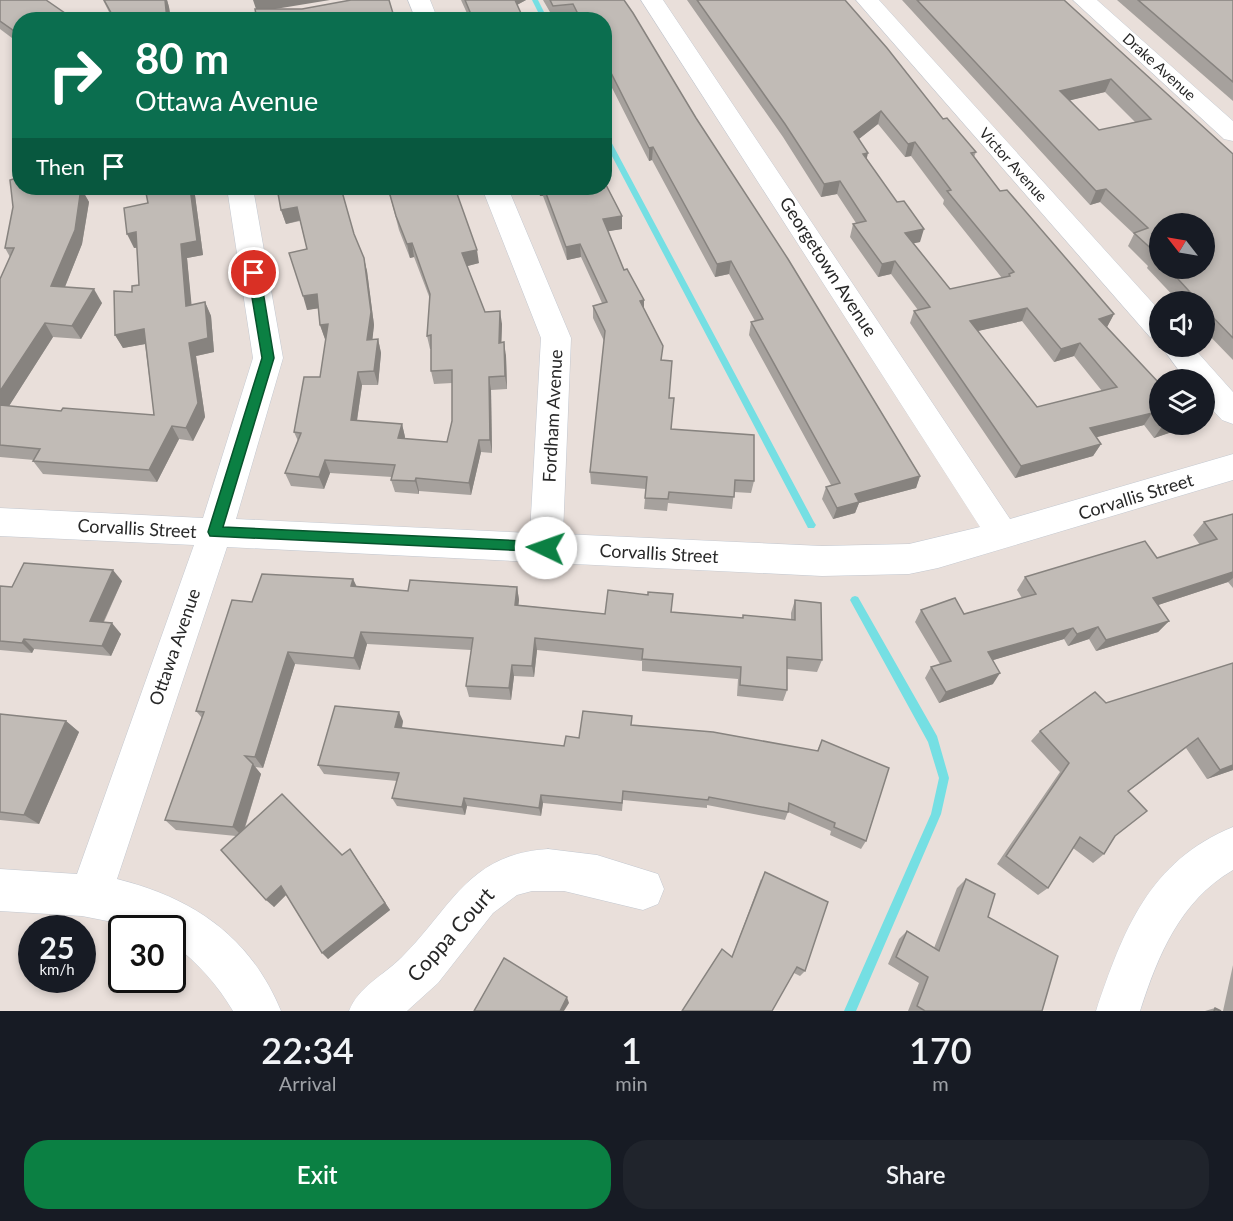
<!DOCTYPE html>
<html lang="en">
<head>
<meta charset="utf-8">
<style>
  body { margin:0; font-family:Lato,sans-serif; background:#20242c; color:#f1f3f6; height:100vh; display:flex; flex-direction:column; font-size:22px; white-space:nowrap }
  * { box-sizing:border-box; margin:0 }
  p { font-size:20px; color:#9ea1a6 }
  .icon { flex:none; width:33px; height:33px; fill:none; stroke:currentColor; stroke-width:2; stroke-linecap:round; stroke-linejoin:round }
  .map { position:relative; height:1011px; overflow:hidden }
  .panel { display:flex; flex-direction:column; background:#171b24; flex:1 }
  .panel>* { flex:none }
  .guide { position:absolute; left:12px; top:12px; width:600px; height:183px; border-radius:24px; box-shadow:0 3px 9px #0003; background:#0b6e4f; color:#fff; overflow:hidden }
  .needle { width:39px; rotate:301deg }
  .fabs { position:absolute; left:1149px; top:213px; display:grid; gap:12px }
  .fabs a { display:grid; place-items:center; width:66px; height:66px; border-radius:50%; background:#171b24; box-shadow:0 3px 9px #0003; font-size:30px }
  .speed { position:absolute; left:18px; top:915px; display:flex; gap:12px; font-size:30px; font-weight:700; text-align:center }
  .speed>* { display:grid; place-content:center; width:78px; height:78px; border-radius:50%; background:#171b24; box-shadow:0 3px 9px #0003; line-height:1 }
  .speed small { font-size:15px; font-weight:400 }
  .speed .limit { border:3px solid #111; border-radius:9px; background:#fff; color:#111 }
  .pin { position:absolute; display:grid; place-items:center; width:51px; height:51px; color:#fff; margin:-26px; border:3px solid #fff; border-radius:50%; box-shadow:0 2px 6px #0007 }
  .me { position:absolute; width:66px; margin:-33px; rotate:273deg; stroke-linejoin:round; filter:drop-shadow(0 0 4px #0008) }
  .turn { display:flex; align-items:center; gap:21px; height:126px; padding:0 24px; font-size:27px }
  .turn .icon { width:78px; height:78px; stroke-width:2.5 }
  .turn b { display:block; font-size:42px; line-height:51px }
  .then { display:flex; align-items:center; height:57px; padding:0 24px; background:#0003; gap:12px; font-size:22px }
  .eta { display:flex; justify-content:space-evenly; align-items:center; height:102px; text-align:center }
  .eta b { font-size:36px; font-weight:600; line-height:42px }
  .primary-button { display:flex; gap:12px; margin-top:auto; padding:12px 24px }
  .primary-button a { flex:1; height:69px; border-radius:24px; background:#0b8043; color:#fff; font-size:24px; font-weight:600; line-height:69px; text-align:center }
  .primary-button a+a { background:#20242c; color:#f1f3f6 }
  .map>svg:first-child { display:block }
  .lines { fill:none; stroke-linecap:round; stroke-linejoin:round }
  .stream { fill:#75dfe3; fill-rule:evenodd }
  .minor-casing { stroke:#c3c8d0; stroke-width:1 }
  .minor { fill:#fff; fill-rule:evenodd }
  .wall { fill:#a6a19d; fill-rule:evenodd }
  .shaded-wall { fill:#87837f }
  .building { fill:#c1bbb6; stroke:#87837f; stroke-width:1.5; fill-rule:evenodd }
  .route { fill:#0b8043; stroke:#07532c; stroke-width:1.5 }
  .labels { text-anchor:middle; stroke-width:4.5; stroke-linejoin:round; paint-order:stroke }
  .far-street-label { font-size:15px; fill:#282828; stroke:#fff }
  .street-label { font-size:18px; fill:#282828; stroke:#fff }
  .near-street-label { font-size:21px; fill:#282828; stroke:#fff }
</style>
</head>
<body>
<div class="map">
<svg width="1233" height="1011" viewBox="0 0 1233 1011">
  <rect width="100%" height="100%" fill="#e9dfda"/>
  <g class="lines">
    <g class="stream">
      <path d="M532 0H538L548 20H542Z"/>
      <path d="M604 132 607 134 814 522 816 525 814 528H808L604 141Z"/>
      <path d="M855 596 858 597 937 736 949 778 941 814 856 1011H844L931 814 939 778 928 742 850 600 852 597Z"/>
    </g>
    <defs>
      <g id="minor">
        <path d="M408 0H430L438 20H416Z"/>
        <path d="M641 0H663L1010 519 1233 454V480L938 568 909 574 822 576 227 547 117 879C193 898 250 936 281 1011H233C217 984 198 963 172 943V928H143L82 916 0 911V869L77 874 194 545 0 536V508L203 518 253 358 227 188H253L283 358 236 519 530 533 541 338 482 188H508L571 338 563 534 822 546 909 544 980 527Z"/>
        <path d="M856 0H879L1160 311V340L1150 337Z"/>
        <path d="M1073 0H1097L1233 121V141L1224 139Z"/>
        <path d="M1161 346H1192L1233 392V424L1222 420 1204 401V380H1186Z"/>
        <path d="M1233 827V870C1180 901 1158 955 1140 1011H1096C1123 931 1149 861 1233 827Z"/>
        <path d="M548 849 597 855 658 874 664 889 658 904 643 910 564 891H532L517 895 493 913 438 983 407 1011H349C359 986 383 976 402 957 452 907 468 854 548 849Z"/>
      </g>
    </defs>
    <use href="#minor" class="minor-casing"/>
    <use href="#minor" class="minor"/>
  </g>
  <g class="wall">
    <path d="M0 0 20 20V44L0 29Z"/>
    <path d="M103 0H167L169 7 171 20H113Z"/>
    <path d="M461 0H526L517 5 524 20H470Z"/>
    <path d="M543 0H618L696 118 920 476 916 488 859 503 855 513 833 519 822 499 826 487 831 485 749 335 751 322 755 321 729 274 715 277 652 160 649 161 607 78 604 20H575L573 17 554 19Z"/>
    <path d="M687 0H845L943 119 976 152 974 157 1000 191 1114 314 1107 327 1160 384V424H1185L1181 429 1154 438 1144 425 1096 437 1101 444 1093 456 1015 478 910 323 914 311 918 310 891 274 878 277 850 237 853 224 856 223 837 194 821 197 783 137ZM878 124 905 157 911 156 944 200 943 204 1002 278 950 289 913 243 920 242 867 159 859 139ZM1022 321 1054 362 1074 356 1102 391 1037 407 977 331Z"/>
    <path d="M902 0H1064L1233 154V360L1204 330V302H1179L1147 268 1148 266 1128 246 1134 234 1100 202 1090 205ZM1105 92 1135 122 1099 130 1070 100ZM1160 224 1204 268H1160Z"/>
    <path d="M1117 0H1233V101Z"/>
    <path d="M81 188 89 202 82 244 65 287 102 303 81 339 53 337 9 406 61 411 154 415 145 344 123 348 115 335 132 292 139 285 137 248H134L148 203 145 188H194L203 255 187 258 191 305 205 302 211 316 214 352 196 356 205 417 193 441 179 439 157 482 43 474 33 461 34 460 0 457V279L10 257 5 248Z"/>
    <path d="M388 188 479 263 467 266 485 312 502 324 501 342 506 356 507 389 491 390 492 453 481 452 471 495 419 491V494L395 492 391 480 392 477 330 473 324 489 291 486 285 473 298 441 294 432 320 377 326 338 325 339 320 325 318 308 307 310V249L300 221 286 224 281 210 354 234 367 271 374 325 372 340 378 339 381 353 378 385H362L357 421 402 424 405 437V439L447 442 452 421V383L434 384 431 371V349H430L427 336 430 299 414 257 410 258 399 230Z"/>
    <path d="M536 188H604L622 216V229L608 231 624 270 644 300V309L662 360 669 398 671 429 754 481 751 493 734 492 732 509 668 503 667 511 644 509 646 489 591 484 590 472 604 341 593 318V306L602 303 581 257 567 260 543 196H540Z"/>
    <path d="M1233 514V588L1228 582 1158 605 1169 621 1158 632 1096 651 1089 639 1068 646 1064 639 993 660V684L939 703 925 678 931 667 940 664 915 622 921 610 964 614 1022 598 1017 590 1025 577 1157 558 1200 545 1193 535 1204 522Z"/>
    <path d="M353 579 357 587 408 591 517 587 519 600 518 605 605 614 671 612 742 618 791 620V613L795 600 822 660 817 672 787 669V690L783 701 737 696 738 679 642 671V661L537 650 534 677 514 676 511 700 469 697 466 686 471 650 367 644 360 670 295 664 263 768 255 767 261 774 245 828 342 855 350 849 390 910 328 959 286 895 274 907 236 836 176 830 165 820 202 718 196 711Z"/>
    <path d="M122 581 104 622 121 634 111 656 34 649 32 653 0 650V586L12 587Z"/>
    <path d="M1233 663V770L1207 779 1186 748 1129 791 1115 836 1104 854 1093 863 1073 848 1048 888 1038 895 997 864 1060 772 1031 741 1040 731 1106 703Z"/>
    <path d="M0 714 66 721 79 732 39 824 0 820Z"/>
    <path d="M403 721 402 728 564 746 579 738 631 725 817 751 822 740 866 841 861 849 830 835 831 831 788 812 785 820 707 805V808L623 800 622 811 543 803 541 816 467 806 465 815 397 806 392 798 397 781 324 774 318 765Z"/>
    <path d="M761 879 805 971 800 976 794 973 732 957Z"/>
    <path d="M966 879 988 917 1042 1011H908L919 983 888 964 899 939 907 931 934 948 957 888Z"/>
    <path d="M1233 965V1011H1223Z"/>
    <path d="M1215 1008 1221 1011H1205Z"/>
  </g>
  <g class="shaded-wall">
    <path d="M165 0H167L169 7 171 20H167Z"/>
    <path d="M253 0H330L257 12Z"/>
    <path d="M513 0H526L513 7Z"/>
    <path d="M125 16 127 20H114V18Z"/>
    <path d="M607 65V78L604 79V66Z"/>
    <path d="M1111 79 1105 92 1055 104 1060 91Z"/>
    <path d="M881 111 878 124 851 145 854 132Z"/>
    <path d="M915 142 911 156 905 157 908 144Z"/>
    <path d="M653 147 652 160 649 161V148Z"/>
    <path d="M868 153 865 166 863 154Z"/>
    <path d="M840 181 837 194 821 197 824 184Z"/>
    <path d="M75 188H81L89 202 82 244 60 299 51 286Z"/>
    <path d="M190 188H194L203 255 187 258 193 319 186 306 181 244Z"/>
    <path d="M540 188H542L543 196H540Z"/>
    <path d="M1106 189 1100 202 1090 205 1096 191Z"/>
    <path d="M297 207 301 220 286 224 281 210Z"/>
    <path d="M622 216V229L604 232 603 219Z"/>
    <path d="M924 229 920 242 901 246 905 233Z"/>
    <path d="M136 232 143 246 134 248 127 234Z"/>
    <path d="M412 243 414 257 410 258 407 244Z"/>
    <path d="M580 244 581 257 567 260 566 247Z"/>
    <path d="M477 250 479 263 464 267 462 253Z"/>
    <path d="M364 258 367 271 374 325 371 353 367 340Z"/>
    <path d="M731 261 729 274 715 277 717 264Z"/>
    <path d="M895 261 891 274 878 277 882 264Z"/>
    <path d="M94 289 102 303 81 339 72 326Z"/>
    <path d="M317 294 321 308 307 310 303 296Z"/>
    <path d="M644 300V313L640 301Z"/>
    <path d="M205 302 211 316 214 352 196 356 205 417 193 441 186 428 189 343Z"/>
    <path d="M1027 308 1022 321 965 334 970 321Z"/>
    <path d="M500 311 502 324 501 356 499 343Z"/>
    <path d="M1114 314 1107 327 1099 319Z"/>
    <path d="M45 323 53 337 2 417 0 414V391Z"/>
    <path d="M328 324 332 337 325 339 320 325Z"/>
    <path d="M144 329 151 343 123 348 115 335Z"/>
    <path d="M378 339 381 353 378 385 374 371Z"/>
    <path d="M504 342 506 356 507 389 505 376Z"/>
    <path d="M1080 343 1074 356 1054 362 1061 349Z"/>
    <path d="M358 372 362 385 355 433 351 420Z"/>
    <path d="M489 377 491 390 492 453 490 440Z"/>
    <path d="M1152 413 1144 425 1082 441 1090 428Z"/>
    <path d="M402 424 405 437 401 451 398 438Z"/>
    <path d="M1166 424H1185L1181 429 1154 438 1163 425Z"/>
    <path d="M172 426 179 439 157 482 149 470Z"/>
    <path d="M479 440 481 452 471 495 469 483Z"/>
    <path d="M1101 444 1093 456 1015 478 1021 466Z"/>
    <path d="M325 460 330 473 324 489 319 477Z"/>
    <path d="M920 476 916 488 859 503 855 513 833 519 837 508 855 494Z"/>
    <path d="M416 478 419 491V494L415 481Z"/>
    <path d="M113 570 122 581 99 631 90 621Z"/>
    <path d="M1233 572V578L1228 582 1143 610 1153 598Z"/>
    <path d="M353 579 359 592 351 586Z"/>
    <path d="M517 587 519 600 517 618 515 605Z"/>
    <path d="M1169 621 1158 632 1096 651 1106 640Z"/>
    <path d="M112 623 121 634 111 656 102 646Z"/>
    <path d="M1098 627 1089 639 1068 646 1077 634Z"/>
    <path d="M1073 628 1064 639 980 664 988 652Z"/>
    <path d="M361 632 367 644 360 670 354 658Z"/>
    <path d="M535 638 537 650 534 677 532 666Z"/>
    <path d="M24 639 34 649 32 653 22 643Z"/>
    <path d="M288 652 295 664 263 768 255 757Z"/>
    <path d="M512 665 514 676 511 700 509 688Z"/>
    <path d="M1000 673 993 684 939 703 946 692Z"/>
    <path d="M399 712 403 721 400 736 395 727Z"/>
    <path d="M66 721 79 732 39 824 24 815Z"/>
    <path d="M253 764 261 774 242 836 233 827Z"/>
    <path d="M1233 765V770L1207 779 1220 770Z"/>
    <path d="M541 795 543 803 541 816 539 808Z"/>
    <path d="M464 798 467 806 465 815 462 807Z"/>
    <path d="M350 849 390 910 328 959 322 953Z"/>
    <path d="M281 886 288 893 274 907 266 900Z"/>
    <path d="M567 997 569 1003 564 1011H560Z"/>
  </g>
  <g class="building">
    <path d="M0 0H46L75 20H20V35L0 21Z"/>
    <path d="M104 0H165L167 20H125V16L114 18Z"/>
    <path d="M351 0H389L395 20H257L255 9H302Z"/>
    <path d="M465 0H515L524 20 473 19Z"/>
    <path d="M550 0H624L633 13 696 118 788 259 920 476 855 494 859 502 837 508 826 487 840 483 751 322 763 319 731 261 717 264 653 147 649 148 607 65 604 66V20H581L573 4 553 6Z"/>
    <path d="M697 0H845L887 48 943 119 947 118 976 152 971 153 1000 191 1007 190 1114 314 1099 319 1160 384V422L1152 413 1090 428 1101 444 1021 466 914 311 930 307 895 261 882 264 853 224 866 221 840 181 824 184 785 124ZM881 111 908 144 915 142 951 190 947 191 1014 272 1009 274 1010 276 950 289 905 233 924 229 904 201 897 202 863 154 868 153 854 132ZM1027 308 1061 349 1080 343 1117 387 1037 407 970 321Z"/>
    <path d="M917 0H1064L1233 154V338L1204 308V302H1199L1168 268H1204V224H1160V260L1155 255 1157 254 1134 233 1148 228 1106 189 1096 191ZM1111 79 1151 119 1099 130 1060 91Z"/>
    <path d="M1138 0H1233V82Z"/>
    <path d="M20 177V188H81L75 230 51 286 94 289 72 326 45 323 0 391V279L14 248H5L13 207 10 180Z"/>
    <path d="M604 181 622 216 603 219 624 270 627 269 644 300 640 301 663 346 661 360 672 361 669 398H674L671 429 754 435V481L735 480 734 497 669 492 668 499 645 498 647 477 590 472 605 331 593 306 607 302 580 244 566 247 544 188H604Z"/>
    <path d="M145 188H190L197 241 181 244 186 306 205 302 208 338 189 343 198 403 186 428 172 426 149 470 33 461 40 449 0 445V405L61 411 63 408 154 415 144 329 115 335 114 291 132 292V286L139 285 136 232 127 234 124 208 148 203Z"/>
    <path d="M277 188H341L354 234 364 258 371 312 367 340 378 339 374 371 358 372 351 420 402 424 398 438 447 442 452 421V370L431 371V335L427 336 430 294 412 243 407 244 396 216 388 188H455L477 250 462 253 485 312 500 311 499 343 504 342 505 376 489 377 490 440H479L469 483 416 478 415 481 391 480 395 465 325 460 319 477 285 473 301 433 294 432 304 377H320L328 324 320 325 317 294 303 296 289 253 307 249 297 207 281 210Z"/>
    <path d="M1233 514V572L1153 598 1169 621 1106 640 1098 627 1077 634 1073 628 988 652 1000 673 946 692 931 667 951 661 921 610 955 598 964 614 1036 594 1025 577 1145 541 1157 558 1217 539 1204 522Z"/>
    <path d="M24 563 113 570 90 621 112 623 102 646 24 639 22 643 0 641V586L12 587Z"/>
    <path d="M262 574 353 579 351 586 408 591 410 580 517 587 515 605 605 614 608 590 648 595V592L673 594 671 612 743 618V615L795 620V600L821 603 822 660 787 657V690L740 685 741 667 642 659 643 649 535 638 532 666 512 665 509 688 466 686 473 638 361 632 354 658 288 652 255 757 245 756 253 764 233 827 165 820 204 712 196 711 232 600 252 602Z"/>
    <path d="M1233 663V765L1220 770 1198 738 1128 791 1147 811 1115 836 1104 854 1080 837 1048 888 1006 856 1069 763 1040 731 1095 692 1106 703Z"/>
    <path d="M335 706 399 712 395 727 564 746 566 736 579 738 583 711 632 716 631 725 713 732 818 751 822 740 889 768 866 841 834 827 835 823 789 803 788 812 709 797 708 800 623 791 622 803 541 795 539 808 464 798 462 807 392 798 399 773 318 765Z"/>
    <path d="M0 714 66 721 24 815 0 812Z"/>
    <path d="M282 794 342 855 350 849 385 903 322 953 281 886 266 900 221 850Z"/>
    <path d="M765 872 828 902 805 971 797 967 772 1011H682L722 949 732 957Z"/>
    <path d="M966 879 995 894 988 917 1058 956 1042 1011H925L917 1006 928 977 896 957 907 931 939 951Z"/>
    <path d="M504 958 567 997 560 1011H474Z"/>
    <path d="M1215 1008 1221 1011H1214Z"/>
  </g>
  <path class="route" d="M254 269 260 273 274 358 223 527 546 542 553 548 551 552 210 536 208 532 262 358 248 273Z"/>
  <g class="labels">
    <g class="far-street-label">
      <text transform="translate(1159 67) rotate(42)" y="5">Drake Avenue</text>
      <text transform="translate(1013 165) rotate(48)" y="5">Victor Avenue</text>
    </g>
    <g class="street-label">
      <text transform="translate(828 267) rotate(57)" y="6">Georgetown Avenue</text>
      <text transform="translate(553 416) rotate(-87)" y="6">Fordham Avenue</text>
      <text transform="translate(1136 497) rotate(-17)" y="6">Corvallis Street</text>
      <text transform="translate(137 529) rotate(3)" y="6">Corvallis Street</text>
      <text transform="translate(659 554) rotate(3)" y="6">Corvallis Street</text>
      <text transform="translate(175 647) rotate(-71)" y="6">Ottawa Avenue</text>
    </g>
    <g class="near-street-label">
      <text transform="translate(451 935) rotate(-48)" y="7">Coppa Court</text>
    </g>
  </g>
</svg>
<div class="fabs">
<a><svg class="needle" viewBox="-14 -14 28 28"><path d="M0-13l5 13h-10z" fill="#e53935"/><path d="M0 13l5-13h-10z" fill="#9ea1a6"/></svg></a>
<a><svg class="icon" aria-label="sound" viewBox="0 0 24 24"><path d="M4 9h4l5-4v14l-5-4H4zM17 9q2 3 0 6"/></svg></a>
<a><svg class="icon" aria-label="layers" viewBox="0 0 24 24"><path d="M12 4l9 5-9 5-9-5zM3 14l9 5 9-5"/></svg></a>
</div>
<div class="speed"><div>25<small>km/h</small></div><div class="limit">30</div></div>
<div class="pin" style="left:254px;top:273px;background:#d93025"><svg class="icon" aria-label="arrive" viewBox="0 0 24 24"><path d="M6 21V4h12l-3 4 3 4H6"/></svg></div>
<svg class="me" style="left:546px;top:548px" viewBox="-20 -20 40 40"><circle r="19" fill="#fff"/><path d="M0-13L10 11 0 6-10 11z" fill="#0b8043"/></svg>
<div class="guide">
<div class="turn"><svg class="icon" aria-label="right" viewBox="0 0 24 24"><path d="M7 20v-9h11M14 6l5 5-5 5"/></svg><div><b>80 m</b>Ottawa Avenue</div></div>
<div class="then">Then<svg class="icon" aria-label="arrive" viewBox="0 0 24 24"><path d="M6 21V4h12l-3 4 3 4H6"/></svg></div>
</div>
</div>
<section class="panel">
<div class="eta">
<div><b>22:34</b><p>Arrival</p></div>
<div><b>1</b><p>min</p></div>
<div><b>170</b><p>m</p></div>
</div>
<div class="primary-button"><a>Exit</a><a>Share</a></div>
</section>
</body>
</html>
